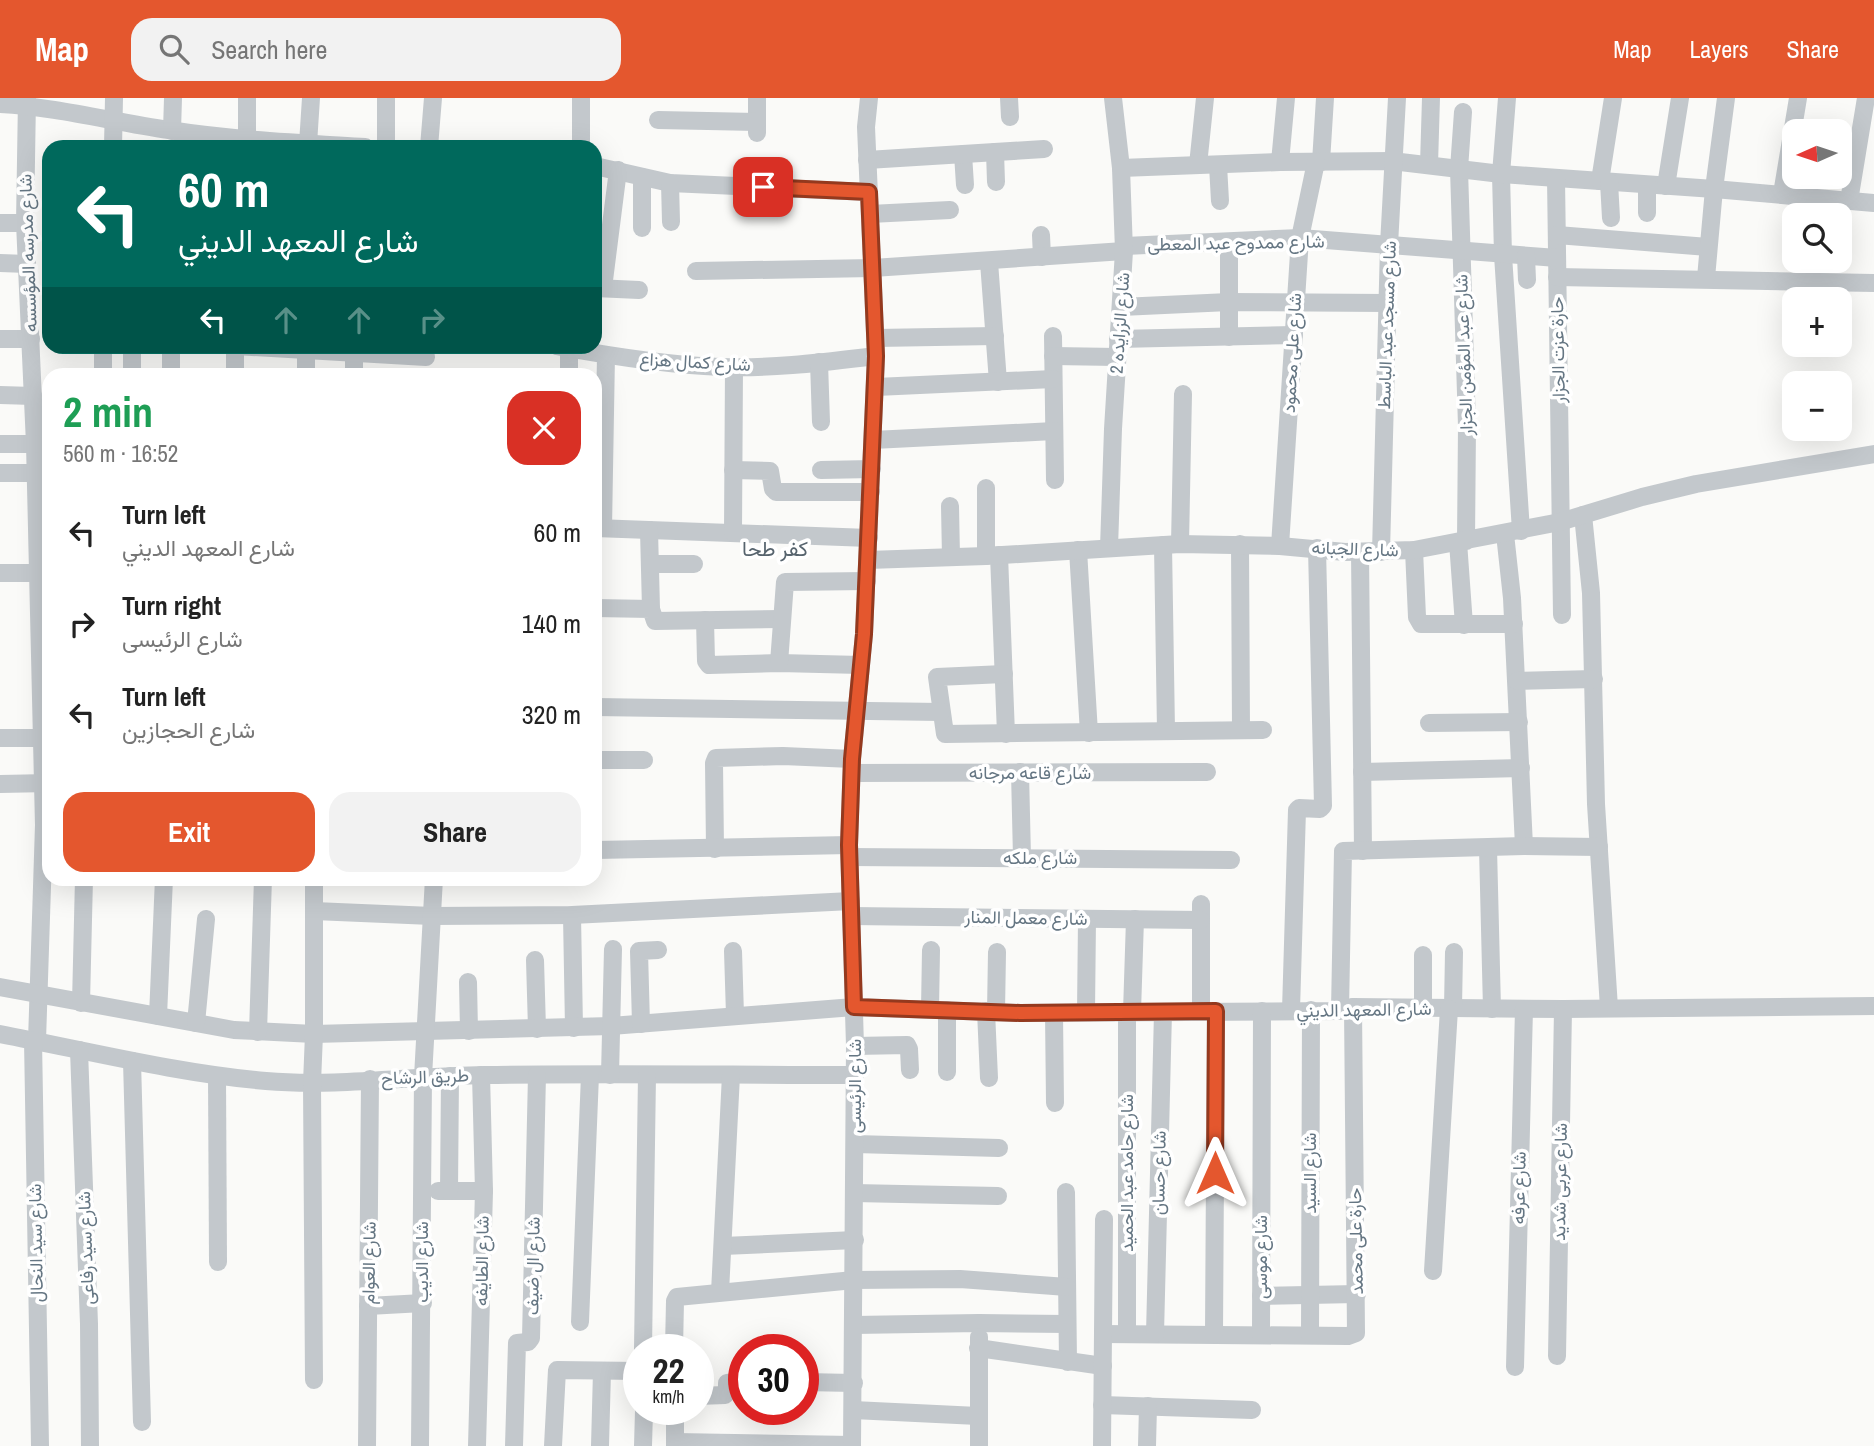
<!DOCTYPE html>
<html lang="en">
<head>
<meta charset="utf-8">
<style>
  body { margin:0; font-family:"Archivo Narrow",Vazirmatn,sans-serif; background:#f2f2f2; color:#222; height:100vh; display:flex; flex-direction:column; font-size:26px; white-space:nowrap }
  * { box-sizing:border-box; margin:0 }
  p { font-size:23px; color:#767676 }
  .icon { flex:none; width:38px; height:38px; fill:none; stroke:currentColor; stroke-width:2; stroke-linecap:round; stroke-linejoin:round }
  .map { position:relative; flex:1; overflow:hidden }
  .sheet { position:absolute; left:42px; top:270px; width:560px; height:518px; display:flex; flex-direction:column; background:#fff; border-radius:21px; box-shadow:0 7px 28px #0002 }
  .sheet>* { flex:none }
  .guide { position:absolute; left:42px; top:42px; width:560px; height:214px; border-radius:21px; box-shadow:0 7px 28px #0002; background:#00695c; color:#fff; overflow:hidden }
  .needle { width:46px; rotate:267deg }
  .tools { position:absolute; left:1782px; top:21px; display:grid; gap:14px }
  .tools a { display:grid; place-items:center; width:70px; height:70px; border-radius:14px; background:#fff; box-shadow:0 7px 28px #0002; font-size:35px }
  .speed { position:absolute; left:623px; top:1236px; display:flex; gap:14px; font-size:35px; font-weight:700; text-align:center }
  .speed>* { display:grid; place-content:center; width:91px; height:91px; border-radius:50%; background:#fff; box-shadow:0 7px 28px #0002; line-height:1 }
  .speed small { font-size:18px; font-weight:400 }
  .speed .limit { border:10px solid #d22; background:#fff; color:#111 }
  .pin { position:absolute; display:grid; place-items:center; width:60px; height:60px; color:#fff; margin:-30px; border-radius:14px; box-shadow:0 4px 10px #0006 }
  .me { position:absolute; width:77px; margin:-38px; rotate:0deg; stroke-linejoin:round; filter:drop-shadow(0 0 5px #0008) }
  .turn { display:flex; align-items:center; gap:24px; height:147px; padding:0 21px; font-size:32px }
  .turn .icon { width:91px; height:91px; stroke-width:2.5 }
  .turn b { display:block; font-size:49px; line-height:60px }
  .lanes { display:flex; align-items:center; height:66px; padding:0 21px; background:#0003; justify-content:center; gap:35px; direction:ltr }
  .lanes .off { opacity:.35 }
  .round { display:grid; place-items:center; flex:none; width:74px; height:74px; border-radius:21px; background:#f2f2f2 }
  .head { display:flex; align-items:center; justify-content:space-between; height:119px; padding:0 21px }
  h1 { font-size:42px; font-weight:700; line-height:52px; color:#1e9e55 }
  .primary-button { display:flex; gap:14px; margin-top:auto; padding:14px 21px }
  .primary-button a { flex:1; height:80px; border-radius:21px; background:#e4572e; color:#fff; font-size:28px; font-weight:700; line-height:80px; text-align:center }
  .primary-button a+a { background:#f2f2f2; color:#222 }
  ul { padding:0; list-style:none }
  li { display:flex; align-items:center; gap:21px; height:91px; padding:0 21px }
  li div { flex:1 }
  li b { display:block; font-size:26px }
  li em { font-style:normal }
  header { display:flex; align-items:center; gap:42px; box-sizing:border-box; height:98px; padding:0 35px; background:#e4572e; color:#fff }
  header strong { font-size:33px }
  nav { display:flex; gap:38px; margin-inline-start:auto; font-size:24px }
  .search { width:490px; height:63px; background:#f2f2f2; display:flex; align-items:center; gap:18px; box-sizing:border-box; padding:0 24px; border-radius:21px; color:#767676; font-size:26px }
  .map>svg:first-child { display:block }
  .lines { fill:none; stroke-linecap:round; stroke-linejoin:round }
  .minor { stroke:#c3c8cc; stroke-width:18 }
  .route-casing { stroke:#94391e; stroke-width:18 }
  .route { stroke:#e4572e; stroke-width:12 }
  .labels { text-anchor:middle; stroke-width:7; stroke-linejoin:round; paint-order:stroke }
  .street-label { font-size:18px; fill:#657683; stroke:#fff }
  .quarter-label { font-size:21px; fill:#57646e; stroke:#fff }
</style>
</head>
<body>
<header>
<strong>Map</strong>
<div class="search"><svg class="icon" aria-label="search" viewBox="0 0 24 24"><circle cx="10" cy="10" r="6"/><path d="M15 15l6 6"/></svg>Search here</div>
<nav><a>Map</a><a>Layers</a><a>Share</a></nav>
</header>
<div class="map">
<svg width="1874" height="1348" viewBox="0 0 1874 1348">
  <rect width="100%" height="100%" fill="#fafaf8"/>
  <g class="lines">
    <g class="minor">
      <path d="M27 0 25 125 35 346 44 727 37 943"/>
      <path d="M247 0V40"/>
      <path d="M757 0V35"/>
      <path d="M1009 0 1010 19"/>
      <path d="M1507 0 1501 76 1503 157 1521 433"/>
      <path d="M0 6C57 9 113 24 169 32 233 42 300 45 365 49"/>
      <path d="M1463 14 1459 71 1467 328 1466 443"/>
      <path d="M658 22 757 24"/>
      <path d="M172 33 173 0"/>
      <path d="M308 46 311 0"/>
      <path d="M113 49 114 0"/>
      <path d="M386 49V0"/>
      <path d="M429 49 433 0"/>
      <path d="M581 49V0"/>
      <path d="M995 54 996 84"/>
      <path d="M963 56 965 87"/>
      <path d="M867 62 1044 51"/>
      <path d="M1280 64 1286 0"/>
      <path d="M1321 64 1325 0"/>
      <path d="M1198 67 1205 0"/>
      <path d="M1218 67 1220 103"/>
      <path d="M1429 67 1431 0"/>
      <path d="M595 68 670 85 869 94"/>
      <path d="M1121 70 1280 64 1392 63 1501 76 1714 91 1874 105"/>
      <path d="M1556 80 1562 517"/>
      <path d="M1600 83 1613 0"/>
      <path d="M1609 84 1611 120"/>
      <path d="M670 85 671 124"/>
      <path d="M1666 88 1680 0"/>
      <path d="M1782 96 1798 0"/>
      <path d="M1849 103 1866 0"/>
      <path d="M1647 115V87"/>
      <path d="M870 116 950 112"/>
      <path d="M0 125H25"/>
      <path d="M642 130V79"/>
      <path d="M1041 137 1042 159"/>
      <path d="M1557 137 1708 149"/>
      <path d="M1125 148 1300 140 1557 160"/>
      <path d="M1526 158 1527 182"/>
      <path d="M989 164 998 284"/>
      <path d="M0 165 27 166"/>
      <path d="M696 173 873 170 1124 153"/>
      <path d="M1557 179 1874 185"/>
      <path d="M1706 180 1714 91 1726 0"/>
      <path d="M595 190 639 192"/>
      <path d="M603 190 618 72"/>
      <path d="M1121 209 1229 204 1387 205"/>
      <path d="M1053 238 1055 382"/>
      <path d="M1229 239V144"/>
      <path d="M876 240 995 238"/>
      <path d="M0 241H31"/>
      <path d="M1118 241 1294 237"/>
      <path d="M235 248 426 259"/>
      <path d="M556 248C610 258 666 267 721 269 772 271 825 264 876 258"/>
      <path d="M306 253V276"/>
      <path d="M1053 258 1117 259"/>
      <path d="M819 264 821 324"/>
      <path d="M103 276V248"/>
      <path d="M132 276V248"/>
      <path d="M171 276V248"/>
      <path d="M235 276V249"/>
      <path d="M354 276V255"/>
      <path d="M569 276V251"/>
      <path d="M876 289 1053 281"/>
      <path d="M0 297 33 298"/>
      <path d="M873 342 1054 333"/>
      <path d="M0 346H35"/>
      <path d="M733 372 770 373 773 391 776 394H871"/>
      <path d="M821 372 872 371"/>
      <path d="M0 375H49"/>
      <path d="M986 390V458"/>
      <path d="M950 408 951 459"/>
      <path d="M1583 417 1591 495 1596 706 1609 910"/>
      <path d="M595 430 869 440"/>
      <path d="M603 430 606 257"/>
      <path d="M649 432 651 511"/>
      <path d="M733 434 734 269"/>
      <path d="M1505 436 1512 500 1524 748"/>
      <path d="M1458 444 1464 527"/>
      <path d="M1180 446 1183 296"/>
      <path d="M1240 446 1241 632"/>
      <path d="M1163 447 1166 633"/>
      <path d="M1280 448 1300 140 1316 64"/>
      <path d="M1109 450 1113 331 1124 153 1121 70 1113 0"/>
      <path d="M1078 452 1089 635"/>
      <path d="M1414 452 1417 519 1421 526H1514"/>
      <path d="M1360 454 1363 753"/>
      <path d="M1381 454 1389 147 1397 0"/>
      <path d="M999 457 1006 636"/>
      <path d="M868 462 986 458 1180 446 1280 448 1345 454 1414 452 1560 424 1642 399 1696 386 1874 356"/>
      <path d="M650 466H694"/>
      <path d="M0 475H49"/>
      <path d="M595 510 651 511 655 523 781 521"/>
      <path d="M705 522 706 563 709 567 779 565 861 567"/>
      <path d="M779 565 785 484 867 483"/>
      <path d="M1004 576 937 579 945 636 1263 632"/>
      <path d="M1517 583 1594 581"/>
      <path d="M595 609 941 614"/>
      <path d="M1429 625 1519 624"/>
      <path d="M0 640H49"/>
      <path d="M595 662H644"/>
      <path d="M1020 674 1022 760"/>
      <path d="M1362 674 1521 670"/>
      <path d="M852 675 1207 674"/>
      <path d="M0 686 49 685"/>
      <path d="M1488 750 1492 911"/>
      <path d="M715 751 714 665 716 660 783 658 852 661"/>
      <path d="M595 752 849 747"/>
      <path d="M850 759 1231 762"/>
      <path d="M1201 806V913"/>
      <path d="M314 813 432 818 572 817 851 803"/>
      <path d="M572 817 574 930"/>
      <path d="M851 818 1201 822"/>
      <path d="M733 853 735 917"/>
      <path d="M535 862 537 931"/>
      <path d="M468 884 469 933"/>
      <path d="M0 889 234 932 314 936 611 928 854 909 1020 915 1339 913 1353 909 1563 911 1874 908"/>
      <path d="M81 905 84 780"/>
      <path d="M1453 910 1454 854"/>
      <path d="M930 911 931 852"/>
      <path d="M1423 911V857"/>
      <path d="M1291 912 1297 712 1299 710 1320 711 1323 708 1317 450"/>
      <path d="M1340 912 1343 753 1524 748 1599 749"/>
      <path d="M986 913 989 980"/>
      <path d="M996 914 997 854"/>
      <path d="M1086 914 1087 821"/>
      <path d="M1132 914 1135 821"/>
      <path d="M1054 915 1055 1005"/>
      <path d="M158 918 164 780"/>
      <path d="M196 925 206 821"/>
      <path d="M641 926 639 853 658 852"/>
      <path d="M258 934 263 780"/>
      <path d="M0 936C89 953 176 975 266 983 336 989 413 978 484 977 608 975 731 977 855 977"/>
      <path d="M33 942 40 1348"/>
      <path d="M855 948 907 947 909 951 910 972"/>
      <path d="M79 952 89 1226 90 1348"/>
      <path d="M132 963 142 1324"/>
      <path d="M947 974V912"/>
      <path d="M610 977 613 851"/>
      <path d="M217 978 218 1164"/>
      <path d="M855 1046 999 1050"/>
      <path d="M438 1093H484"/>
      <path d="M449 1093 450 978"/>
      <path d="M1066 1094 1068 1264"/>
      <path d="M854 1095 998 1098"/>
      <path d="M723 1148 855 1142"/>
      <path d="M1433 1173 1449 911"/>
      <path d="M720 1194 731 977"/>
      <path d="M1261 1198 1357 1196"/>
      <path d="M368 1208 423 1205"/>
      <path d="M580 1224 590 977"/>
      <path d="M854 1227 979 1225 1067 1226"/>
      <path d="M1103 1236 1348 1238 1356 1235 1353 909"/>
      <path d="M1127 1236V914"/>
      <path d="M1155 1236 1163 914"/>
      <path d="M1214 1236 1216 913"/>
      <path d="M1261 1237 1262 913"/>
      <path d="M1310 1237 1311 912"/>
      <path d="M978 1250 1103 1268"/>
      <path d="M643 1251 647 977"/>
      <path d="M674 1251 675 1203 677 1199 854 1182 960 1181 1067 1189"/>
      <path d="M1557 1258 1563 911"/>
      <path d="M1515 1269 1524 911"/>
      <path d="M314 1282 312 985 314 936V780"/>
      <path d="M803 1284 854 1285"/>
      <path d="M698 1298 725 1297 727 1295V1285L744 1283"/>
      <path d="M1102 1307 1252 1312"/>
      <path d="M675 1311V1348"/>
      <path d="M853 1312 978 1318"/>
      <path d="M675 1344 852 1347"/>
      <path d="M367 1348 370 981"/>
      <path d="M420 1348 423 979 434 780"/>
      <path d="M477 1348 484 1093 481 977"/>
      <path d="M514 1348 517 1245 528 1244 531 1240 537 977"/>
      <path d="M553 1348 557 1272 639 1273"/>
      <path d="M600 1348 602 1273"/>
      <path d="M643 1348 644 1313"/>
      <path d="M852 1348 855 948 849 747 852 661 864 536 876 258 866 29 869 0"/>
      <path d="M979 1348V1239"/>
      <path d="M1102 1348 1104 1121"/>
      <path d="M1147 1348 1148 1308"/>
    </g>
  </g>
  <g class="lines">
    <defs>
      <path id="route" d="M763 89 869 94 876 258 864 536 852 661 849 747 854 909 1020 915 1216 913 1215 1075"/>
    </defs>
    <use href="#route" class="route-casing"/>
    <use href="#route" class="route"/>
  </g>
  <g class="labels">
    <g class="street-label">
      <text transform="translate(1236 145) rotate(-1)" y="6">شارع ممدوح عبد المعطى</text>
      <text transform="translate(28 155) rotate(-92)" y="6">شارع مدرسه المؤسسه</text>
      <text transform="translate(1120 225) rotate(-86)" y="6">شارع الزرايده 2</text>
      <text transform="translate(1387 227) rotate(-88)" y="6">شارع مسجد عبد الباسط</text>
      <text transform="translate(1558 252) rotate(-91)" y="6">حارة عزت الجزار</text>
      <text transform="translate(1292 255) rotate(-87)" y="6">شارع على محمود</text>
      <text transform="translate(1464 257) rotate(-92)" y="6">شارع عبد المؤمن الجزار</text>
      <text transform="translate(695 264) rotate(3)" y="6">شارع كمال هزاع</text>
      <text transform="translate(1355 451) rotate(2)" y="6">شارع الجبانه</text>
      <text x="1030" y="681">شارع قاعه مرجانه</text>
      <text x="1040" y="766">شارع ملكه</text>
      <text transform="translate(1026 820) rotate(1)" y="6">شارع معمل المنار</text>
      <text transform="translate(1364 912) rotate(-1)" y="6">شارع المعهد الديني</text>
      <text transform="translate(425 979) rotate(-2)" y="6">طريق الرشاح</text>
      <text transform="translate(855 988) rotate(-90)" y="6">شارع الرئيسى</text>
      <text transform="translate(1127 1075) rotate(-90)" y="6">شارع حامد عبد الحميد</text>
      <text transform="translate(1159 1075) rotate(-89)" y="6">شارع حسان</text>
      <text transform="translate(1310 1075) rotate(-90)" y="6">شارع السيد</text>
      <text transform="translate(1560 1084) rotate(-89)" y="6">شارع عربى شديد</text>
      <text transform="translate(1519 1090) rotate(-89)" y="6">شارع عرفه</text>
      <text transform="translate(1356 1143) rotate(-91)" y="6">حارة على محمد</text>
      <text transform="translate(36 1145) rotate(-91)" y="6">شارع سيد النحال</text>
      <text transform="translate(86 1150) rotate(-92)" y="6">شارع سيد رفاعى</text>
      <text transform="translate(1261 1159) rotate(-90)" y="6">شارع موسى</text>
      <text transform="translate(482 1163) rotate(-89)" y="6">شارع الطايفه</text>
      <text transform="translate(422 1164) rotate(-90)" y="6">شارع الديب</text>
      <text transform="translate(369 1165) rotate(-89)" y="6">شارع العوام</text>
      <text transform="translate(533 1168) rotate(-89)" y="6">شارع ال ضيف</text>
    </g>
    <g class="quarter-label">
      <text x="775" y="458">كفر طحا</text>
    </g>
  </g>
</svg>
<div class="tools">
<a><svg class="needle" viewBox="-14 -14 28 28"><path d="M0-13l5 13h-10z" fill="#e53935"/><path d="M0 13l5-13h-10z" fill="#767676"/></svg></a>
<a><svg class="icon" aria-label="search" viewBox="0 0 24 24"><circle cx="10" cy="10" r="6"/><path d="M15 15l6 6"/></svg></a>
<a>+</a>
<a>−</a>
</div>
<div class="speed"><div>22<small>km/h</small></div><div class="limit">30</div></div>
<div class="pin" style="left:763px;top:89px;background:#d93025"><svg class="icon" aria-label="arrive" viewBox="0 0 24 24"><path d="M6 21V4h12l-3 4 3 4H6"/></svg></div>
<svg class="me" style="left:1215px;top:1075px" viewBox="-20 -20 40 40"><path d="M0-17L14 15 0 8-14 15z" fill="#e4572e" stroke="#fff" stroke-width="4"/></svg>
<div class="guide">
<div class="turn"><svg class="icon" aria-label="left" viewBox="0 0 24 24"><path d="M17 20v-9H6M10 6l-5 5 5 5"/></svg><div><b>60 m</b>شارع المعهد الديني</div></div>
<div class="lanes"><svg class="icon" aria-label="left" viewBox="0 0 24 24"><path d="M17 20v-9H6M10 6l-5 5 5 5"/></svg><svg class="icon off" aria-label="ahead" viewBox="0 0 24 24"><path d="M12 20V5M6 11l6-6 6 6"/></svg><svg class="icon off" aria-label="ahead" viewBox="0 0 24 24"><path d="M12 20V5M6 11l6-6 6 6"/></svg><svg class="icon off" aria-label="right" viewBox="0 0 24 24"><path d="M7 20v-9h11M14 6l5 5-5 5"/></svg></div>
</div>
<section class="sheet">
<div class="head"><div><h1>2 min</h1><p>560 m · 16:52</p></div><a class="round" style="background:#d93025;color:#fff"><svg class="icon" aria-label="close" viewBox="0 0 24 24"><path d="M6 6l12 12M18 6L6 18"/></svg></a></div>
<ul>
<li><svg class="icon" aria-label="left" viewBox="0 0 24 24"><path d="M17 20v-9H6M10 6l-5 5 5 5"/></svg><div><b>Turn left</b><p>شارع المعهد الديني</p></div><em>60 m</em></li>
<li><svg class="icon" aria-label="right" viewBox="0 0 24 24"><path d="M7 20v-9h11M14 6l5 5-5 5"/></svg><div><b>Turn right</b><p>شارع الرئيسى</p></div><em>140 m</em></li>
<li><svg class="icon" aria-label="left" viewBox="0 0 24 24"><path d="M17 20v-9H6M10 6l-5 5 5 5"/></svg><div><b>Turn left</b><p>شارع الحجازين</p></div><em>320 m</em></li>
</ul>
<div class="primary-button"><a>Exit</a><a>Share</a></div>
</section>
</div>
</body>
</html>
